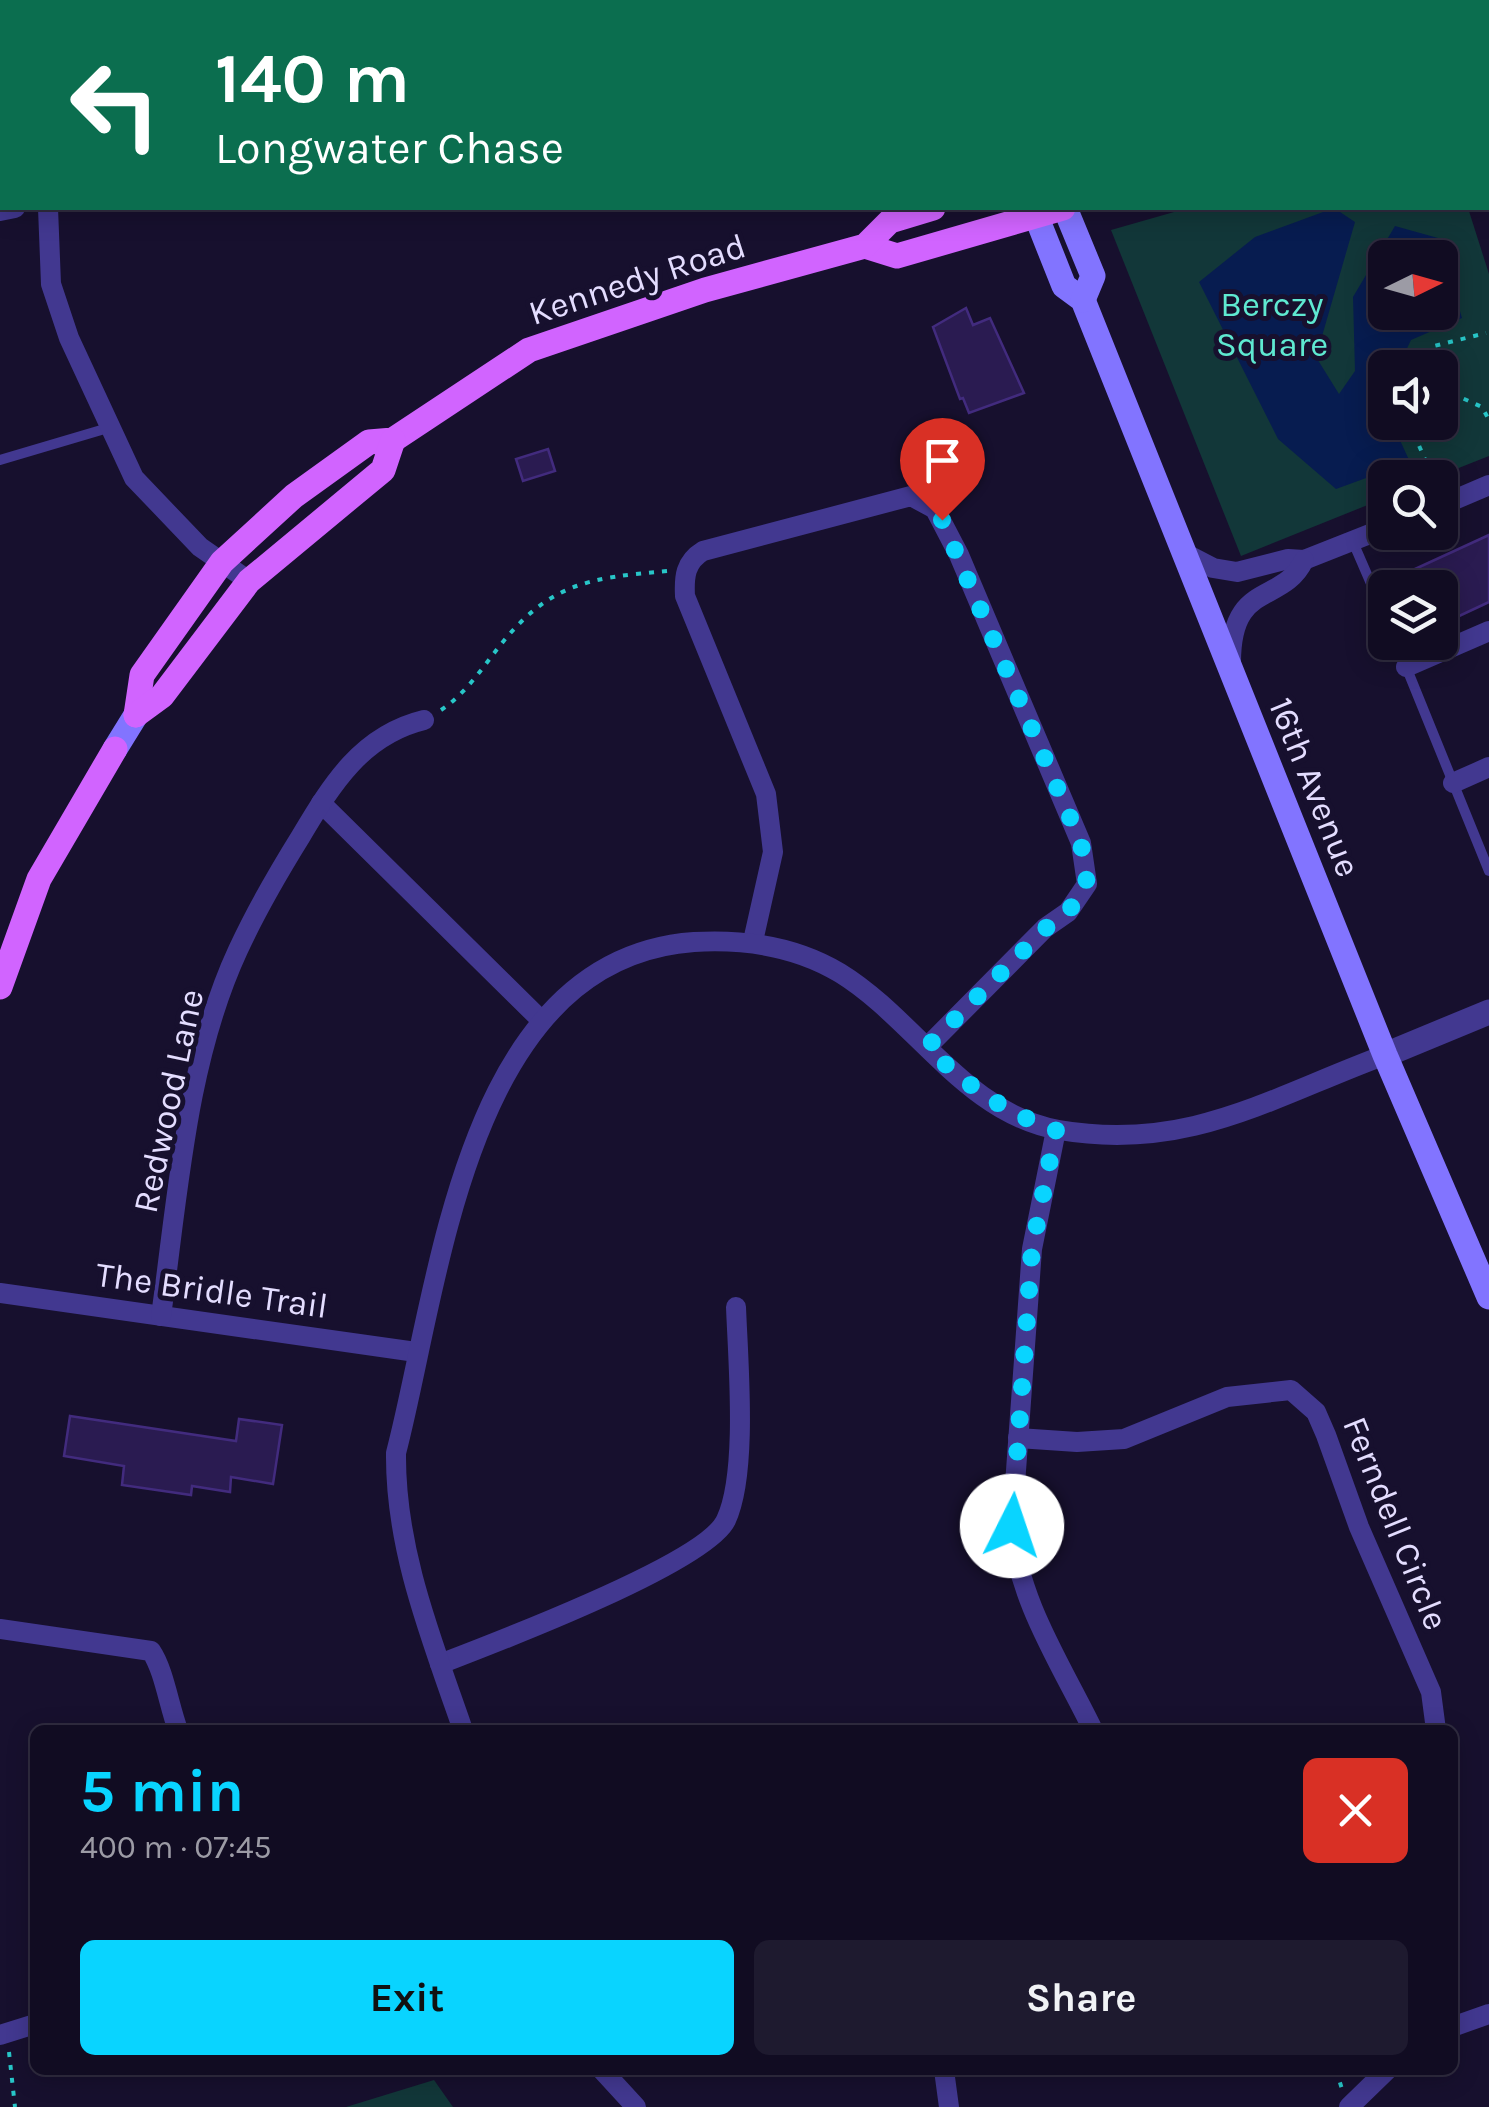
<!DOCTYPE html>
<html lang="en">
<head>
<meta charset="utf-8">
<style>
  body { margin:0; font-family:Karla,sans-serif; background:#1e1a2f; color:#f1f3f6; height:100vh; display:flex; flex-direction:column; font-size:38px; white-space:nowrap }
  * { box-sizing:border-box; margin:0 }
  p { font-size:32px; color:#9c9ba5 }
  .icon { flex:none; width:55px; height:55px; fill:none; stroke:currentColor; stroke-width:2; stroke-linecap:round; stroke-linejoin:round }
  .map { position:relative; flex:1; overflow:hidden }
  .drawer { position:absolute; left:30px; top:1725px; width:1428px; height:350px; display:flex; flex-direction:column; background:#110c22; border-radius:15px; box-shadow:0 5px 25px #0003,0 0 0 2px #302c40 }
  .drawer>* { flex:none }
  .banner { position:absolute; left:0px; top:0px; width:1490px; height:210px; box-shadow:0 5px 25px #0003,0 0 0 2px #302c40; background:#0b6e4f; color:#fff; overflow:hidden }
  .needle { width:65px; rotate:85deg }
  .fabs { position:absolute; left:1368px; top:240px; display:grid; gap:20px }
  .fabs a { display:grid; place-items:center; width:90px; height:90px; border-radius:15px; background:#110c22; box-shadow:0 5px 25px #0003,0 0 0 2px #302c40; font-size:50px }
  .pin { position:absolute; display:grid; place-items:center; width:85px; height:85px; color:#fff; margin:-102px -42px; border-radius:50% 50% 50% 0; rotate:-45deg; box-shadow:0 0 10px #0007 }
  .pin .icon { rotate:45deg }
  .me { position:absolute; width:110px; margin:-55px; rotate:4deg; stroke-linejoin:round; filter:drop-shadow(0 0 8px #0008) }
  .turn { display:flex; align-items:center; gap:35px; height:210px; padding:0 50px; font-size:45px }
  .turn .icon { width:130px; height:130px; stroke-width:2.5 }
  .turn b { display:block; font-size:70px; line-height:85px }
  .round { display:grid; place-items:center; flex:none; width:105px; height:105px; border-radius:15px; background:#1e1a2f }
  .summary { display:flex; align-items:center; justify-content:space-between; height:170px; padding:0 50px }
  h1 { font-size:60px; font-weight:700; line-height:75px; color:#09d4ff }
  .primary-button { display:flex; gap:20px; margin-top:auto; padding:20px 50px }
  .primary-button a { flex:1; height:115px; border-radius:15px; background:#09d4ff; color:#111; font-size:40px; font-weight:700; line-height:115px; text-align:center }
  .primary-button a+a { background:#1e1a2f; color:#f1f3f6 }
  .map>svg:first-child { display:block }
  .green { fill:#123739; fill-rule:evenodd }
  .water { fill:#071c50; fill-rule:evenodd }
  .building { fill:#2a1b51; stroke:#422b7e; stroke-width:2.5 }
  .lines { fill:none; stroke-linecap:round; stroke-linejoin:round }
  .path { stroke:#28c6c8; stroke-width:4; stroke-dasharray:5 8; stroke-linecap:butt }
  .service { stroke:#423890; stroke-width:10 }
  .minor { stroke:#423890; stroke-width:20 }
  .tertiary { stroke:#423890; stroke-width:25 }
  .secondary { stroke:#8274ff; stroke-width:25 }
  .primary { stroke:#d164ff; stroke-width:25 }
  .route { stroke:#09d4ff; stroke-width:18; stroke-dasharray:0 32.4 }
  .labels { text-anchor:middle; stroke-width:10; stroke-linejoin:round; paint-order:stroke }
  .street-label { font-size:35px; fill:#e4ddff; stroke:#17102e }
  .park-label { font-size:35px; fill:#5fe9d1; stroke:#17102e }
</style>
</head>
<body>
<div class="map">
<svg width="1489" height="2107" viewBox="0 0 1489 2107">
  <rect width="100%" height="100%" fill="#17102e"/>
  <g class="green">
    <path d="M1188 208H1468L1489 274V456L1436 477 1385 478V498L1241 556 1111 230ZM1385 258H1440V312H1385ZM1385 368H1440V422H1385Z"/>
    <path d="M434 2080 453 2107H346Z"/>
  </g>
  <path class="water" d="M1334 208 1355 222 1316 357 1339 394 1355 371 1353 297 1395 226 1438 238 1462 318 1411 340 1398 367 1385 368V422L1392 423 1410 462 1336 489 1278 439 1199 282 1255 237ZM1385 258H1440V312H1385Z"/>
  <g class="building">
    <path d="M966 308 973 325 990 318 1024 393 969 413 963 398 960 399 933 327Z"/>
    <path d="M548 449 555 471 523 481 516 459Z"/>
    <path d="M1489 535V602L1440 625V588H1407L1402 575Z"/>
    <path d="M70 1416 236 1441 239 1419 282 1425 273 1484 231 1477 230 1492 192 1486 191 1495 122 1485 124 1466 64 1456Z"/>
  </g>
  <g class="lines">
    <g class="path">
      <path d="M1423 368 1434 346 1486 333"/>
      <path d="M1440 388 1482 407 1489 420"/>
      <path d="M1409 422 1429 469"/>
      <path d="M441 710C465 694 481 670 498 648 549 583 588 578 667 571"/>
      <path d="M9 2052 15 2107"/>
      <path d="M1336 2070 1342 2089"/>
    </g>
    <g class="service">
      <path d="M0 460 108 428"/>
      <path d="M1353 542 1385 616"/>
      <path d="M1396 642 1489 871"/>
    </g>
    <g class="minor">
      <path d="M743 0 744 2"/>
      <path d="M1488 96 1489 94"/>
      <path d="M1488 172 1489 165"/>
      <path d="M48 208 51 284 69 338 134 478 200 547 249 581"/>
      <path d="M0 211 15 208"/>
      <path d="M1440 506 1489 485"/>
      <path d="M1184 553 1213 568 1237 572 1288 559 1304 560 1385 528"/>
      <path d="M1231 665C1230 579 1282 606 1304 560"/>
      <path d="M1406 667 1489 631"/>
      <path d="M1453 783 1489 767"/>
      <path d="M321 803 541 1020"/>
      <path d="M753 941 773 852 766 794 685 596C684 577 685 562 703 551L911 496 935 509 959 555 1081 843 1087 884 1068 912 1045 928 927 1047"/>
      <path d="M1056 1130 1032 1249 1012 1526C1017 1599 1062 1666 1093 1730"/>
      <path d="M0 1293 416 1352"/>
      <path d="M161 1316C178 1195 186 1062 238 950 256 911 278 873 301 836 332 784 362 735 424 720"/>
      <path d="M1018 1438 1077 1442 1124 1439 1227 1397 1291 1390 1316 1412 1326 1435 1359 1527 1431 1692 1436 1730"/>
      <path d="M0 1629 151 1651C164 1670 169 1706 178 1730"/>
      <path d="M440 1664C492 1644 706 1563 726 1520 748 1473 738 1361 736 1307"/>
      <path d="M463 1730C432 1640 395 1550 396 1453 440 1285 465 958 694 942 745 939 795 946 840 973 915 1019 966 1114 1059 1130 1188 1152 1269 1098 1385 1055"/>
      <path d="M1452 2027 1489 2014"/>
      <path d="M0 2035 35 2024"/>
      <path d="M602 2070 636 2107"/>
      <path d="M944 2070 949 2107"/>
      <path d="M1349 2107 1387 2070"/>
    </g>
    <path class="tertiary" d="M1385 1055 1489 1012"/>
    <g class="secondary">
      <path d="M968 0 969 2"/>
      <path d="M1033 208 1064 286 1083 300 1385 1055 1489 1297"/>
      <path d="M1065 208 1093 276 1083 300"/>
      <path d="M115 749 136 715"/>
    </g>
    <g class="primary">
      <path d="M1488 75 1489 74"/>
      <path d="M865 246 897 256 1063 208"/>
      <path d="M136 715 142 675 222 562 294 496 369 442 393 440 529 350 705 290 865 246 890 221 933 208"/>
      <path d="M136 715 162 696 249 581 383 470 393 440"/>
      <path d="M0 987 39 879 115 749"/>
    </g>
  </g>
  <g class="lines">
    <path class="route" d="M942 520 1081 843 1087 884 1068 912 1046 928 927 1047C965 1084 1005 1113 1056 1130L1032 1249 1012 1526"/>
  </g>
  <g class="labels">
    <g class="street-label">
      <text transform="translate(637 279) rotate(-18)" y="12">Kennedy Road</text>
      <text transform="translate(1315 787) rotate(68)" y="12">16th Avenue</text>
      <text transform="translate(168 1101) rotate(-78)" y="12">Redwood Lane</text>
      <text transform="translate(212 1290) rotate(8)" y="12">The Bridle Trail</text>
      <text transform="translate(1396 1523) rotate(68)" y="12">Ferndell Circle</text>
    </g>
    <g class="park-label">
      <text x="1272" y="316">Berczy<tspan x="1272" dy="40">Square</tspan></text>
    </g>
  </g>
</svg>
<div class="fabs">
<a><svg class="needle" viewBox="-14 -14 28 28"><path d="M0-13l5 13h-10z" fill="#e53935"/><path d="M0 13l5-13h-10z" fill="#9c9ba5"/></svg></a>
<a><svg class="icon" aria-label="sound" viewBox="0 0 24 24"><path d="M4 9h4l5-4v14l-5-4H4zM17 9q2 3 0 6"/></svg></a>
<a><svg class="icon" aria-label="search" viewBox="0 0 24 24"><circle cx="10" cy="10" r="6"/><path d="M15 15l6 6"/></svg></a>
<a><svg class="icon" aria-label="layers" viewBox="0 0 24 24"><path d="M12 4l9 5-9 5-9-5zM3 14l9 5 9-5"/></svg></a>
</div>
<div class="pin" style="left:942px;top:520px;background:#d93025"><svg class="icon" aria-label="arrive" viewBox="0 0 24 24"><path d="M6 21V4h12l-3 4 3 4H6"/></svg></div>
<svg class="me" style="left:1012px;top:1526px" viewBox="-20 -20 40 40"><circle r="19" fill="#fff"/><path d="M0-13L10 11 0 6-10 11z" fill="#09d4ff"/></svg>
<div class="banner">
<div class="turn"><svg class="icon" aria-label="left" viewBox="0 0 24 24"><path d="M17 20v-9H6M10 6l-5 5 5 5"/></svg><div><b>140 m</b>Longwater Chase</div></div>
</div>
<section class="drawer">
<div class="summary"><div><h1>5 min</h1><p>400 m · 07:45</p></div><a class="round" style="background:#d93025;color:#fff"><svg class="icon" aria-label="close" viewBox="0 0 24 24"><path d="M6 6l12 12M18 6L6 18"/></svg></a></div>
<div class="primary-button"><a>Exit</a><a>Share</a></div>
</section>
</div>
</body>
</html>
